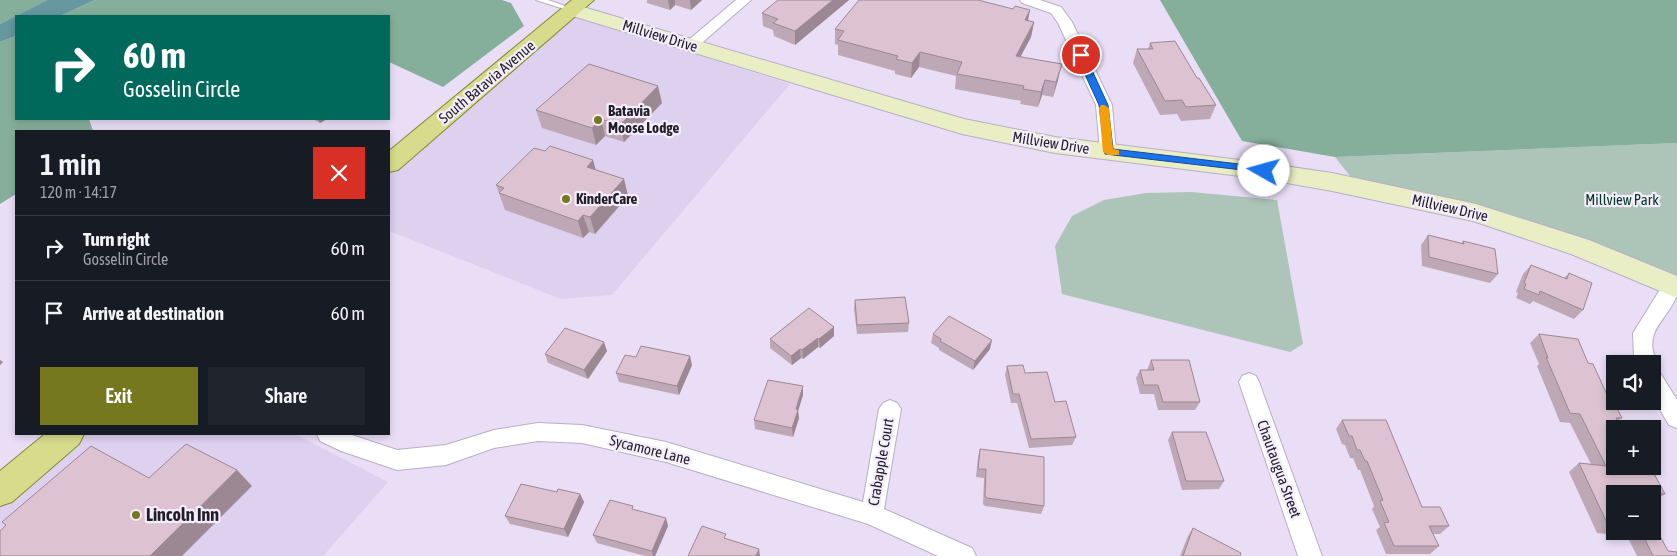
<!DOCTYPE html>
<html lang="en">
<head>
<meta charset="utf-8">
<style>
  body { margin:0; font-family:"Asap Condensed",sans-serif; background:#20242c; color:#f1f3f6; height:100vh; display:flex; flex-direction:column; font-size:19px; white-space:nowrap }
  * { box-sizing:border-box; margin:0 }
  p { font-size:16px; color:#9ea1a6 }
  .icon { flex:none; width:28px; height:28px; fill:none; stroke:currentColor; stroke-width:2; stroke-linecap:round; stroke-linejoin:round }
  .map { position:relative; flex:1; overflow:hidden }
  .drawer { position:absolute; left:15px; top:130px; width:375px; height:305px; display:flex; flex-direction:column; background:#171b24; border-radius:0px; box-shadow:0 2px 8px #0003 }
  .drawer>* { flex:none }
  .top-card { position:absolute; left:15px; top:15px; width:375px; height:105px; border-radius:0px; box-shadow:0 2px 8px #0003; background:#00695c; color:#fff; overflow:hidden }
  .buttons { position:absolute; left:1606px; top:355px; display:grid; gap:10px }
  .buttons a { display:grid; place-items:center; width:55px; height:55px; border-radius:0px; background:#171b24; box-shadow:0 2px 8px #0003; font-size:25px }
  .pin { position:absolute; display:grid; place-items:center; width:42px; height:42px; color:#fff; margin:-21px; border:2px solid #fff; border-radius:50%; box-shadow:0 1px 5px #0007 }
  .me { position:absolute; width:55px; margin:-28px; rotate:277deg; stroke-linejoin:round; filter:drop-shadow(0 0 4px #0008) }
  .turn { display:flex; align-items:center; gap:18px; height:105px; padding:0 25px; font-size:22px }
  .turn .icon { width:65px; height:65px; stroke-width:2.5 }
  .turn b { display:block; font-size:35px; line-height:42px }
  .round { display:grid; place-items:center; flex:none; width:52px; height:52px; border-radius:0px; background:#20242c }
  .headline { display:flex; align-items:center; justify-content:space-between; height:85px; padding:0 25px }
  h1 { font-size:30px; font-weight:600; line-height:38px }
  .primary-button { display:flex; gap:10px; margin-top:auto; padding:10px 25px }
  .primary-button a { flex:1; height:58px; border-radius:0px; background:#767820; color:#fff; font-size:20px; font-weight:600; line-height:58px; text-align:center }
  .primary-button a+a { background:#20242c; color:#f1f3f6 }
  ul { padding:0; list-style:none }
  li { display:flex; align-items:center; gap:15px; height:65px; padding:0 25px; border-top:1px solid #363941 }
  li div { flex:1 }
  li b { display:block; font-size:19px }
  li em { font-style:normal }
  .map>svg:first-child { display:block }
  .built { fill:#ded0ef }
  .green { fill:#acc5b8 }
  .forest { fill:#86af9b }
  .water { fill:#67989f }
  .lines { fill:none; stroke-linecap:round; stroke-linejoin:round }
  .lane-casing { stroke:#b8aec5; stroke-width:2 }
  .street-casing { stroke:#b8aec5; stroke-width:2 }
  .secondary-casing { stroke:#b8aec5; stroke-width:2 }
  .primary-casing { stroke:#858b35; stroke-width:2 }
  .lane { fill:#fff; fill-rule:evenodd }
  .street { fill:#fff; fill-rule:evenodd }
  .secondary { fill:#eaeec5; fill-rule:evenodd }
  .primary { fill:#d6dc8b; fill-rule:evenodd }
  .wall { fill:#bea8b5 }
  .shaded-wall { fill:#9b8893 }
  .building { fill:#ddc3d2; stroke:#9b8893 }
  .route { fill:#1a73e8; stroke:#114b97 }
  .slow { fill:#f59e0b }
  .poi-dot { fill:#767820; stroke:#f4edfc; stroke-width:2 }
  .labels { text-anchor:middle; stroke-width:4.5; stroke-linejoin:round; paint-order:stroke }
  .street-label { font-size:15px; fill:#221e27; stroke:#f4edfc }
  .poi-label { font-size:15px; font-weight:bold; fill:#221e27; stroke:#f4edfc; text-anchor:start }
  .park-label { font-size:15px; fill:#003a26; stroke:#f4edfc }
  .near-poi-label { font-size:18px; font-weight:bold; fill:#221e27; stroke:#f4edfc; text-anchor:start }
</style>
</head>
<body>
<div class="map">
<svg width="1677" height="556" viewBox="0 0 1677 556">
  <rect width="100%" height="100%" fill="#e9def6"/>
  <g class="built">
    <path d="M575 16 790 84 612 295 561 299 389 231V170Z"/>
    <path d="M81 434H295L388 482 323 556H0V505Z"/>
  </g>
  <g class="green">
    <path d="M1677 143V280L1354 181 1335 157Z"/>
    <path d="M1191 192 1277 200 1303 344 1290 352 1062 294 1055 246 1072 216 1104 200 1146 193Z"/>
  </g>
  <g class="forest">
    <path d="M0 0H47L0 24Z"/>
    <path d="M95 0H502L511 3 524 26 443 87 389 62V16H60Z"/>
    <path d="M1160 0H1677V143L1335 157 1242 141Z"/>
    <path d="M16 36V119H89L93 131H16V194L0 204V42Z"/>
  </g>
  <path class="water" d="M47 0H95L60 16H16V36L0 42V24Z"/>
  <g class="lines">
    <defs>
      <path id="lane" d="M536 0H548L577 10 573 12Z"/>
      <g id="street">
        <path d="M736 0H751L695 49H685L683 46 685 43Z"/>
        <path d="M1020 0H1040L1061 7 1072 22 1112 105 1116 151 1114 155 1108 156 1102 155 1100 151 1096 105 1058 23 1051 13 1022 3Z"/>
        <path d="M1673 278 1677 279C1677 284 1677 291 1677 295 1667 322 1642 329 1657 364L1654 369 1659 371 1677 400V428L1669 425 1652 396V364H1637L1634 357 1633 333 1666 280Z"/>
        <path d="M1249 373 1256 376 1259 382 1322 556H1298L1239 382 1242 376Z"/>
        <path d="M890 400 897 403 901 409 884 509 972 548 976 556H938L868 524 666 462 582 443 538 441 494 448 446 465 397 470 341 451 320 441 317 434H349L397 450 446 445 494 430 538 423 582 425 666 442 863 502 879 409 883 403Z"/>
      </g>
      <path id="secondary" d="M573 4 964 119 1055 137 1264 163 1332 173 1476 204 1589 240 1677 276V298L1571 254 1473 221 1332 191 1264 179 1055 153 962 134 566 14 563 10 566 6Z"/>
      <g id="primary">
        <path d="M572 0H594L398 170 389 172V151Z"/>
        <path d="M45 434H84L79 444 12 502 0 506V471Z"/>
      </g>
    </defs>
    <use href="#lane" class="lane-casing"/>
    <use href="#street" class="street-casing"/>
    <use href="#secondary" class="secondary-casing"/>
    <use href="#primary" class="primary-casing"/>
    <use href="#lane" class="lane"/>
    <use href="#street" class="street"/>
    <use href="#secondary" class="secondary"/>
    <use href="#primary" class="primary"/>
  </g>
  <g class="wall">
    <path d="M647 0H702L691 10 675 5 670 10 647 3Z"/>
    <path d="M849 0 795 45 774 36 773 30 763 26 762 13Z"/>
    <path d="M1013 9 1030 10 1028 20 1034 22 1031 37 1020 57 1058 80 1053 97 1042 95 1038 107 1020 104 1021 101 955 89 956 76 919 67 911 78 895 74V71L838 55V45L835 44V29Z"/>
    <path d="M1150 43 1197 78 1216 105 1210 119 1181 121 1177 114 1160 115 1133 63 1137 49H1148Z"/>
    <path d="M662 103 624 142 605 136 596 145 542 128 536 110Z"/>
    <path d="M313 119H327L320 123Z"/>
    <path d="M545 151 593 160 595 170 624 179 628 196 595 234 589 232 583 238 505 210 496 185Z"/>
    <path d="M1428 235 1462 243 1463 241 1498 274 1490 283 1422 266 1421 245Z"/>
    <path d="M1531 265 1564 278 1569 273 1583 310 1574 319 1533 301 1530 304 1516 298 1518 293 1516 292 1523 274Z"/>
    <path d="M855 300 909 323 908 332 857 334 854 309Z"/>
    <path d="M933 334 990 349 973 370 939 350V348L931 343Z"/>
    <path d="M1539 334 1588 363 1609 399 1622 418 1618 421 1643 469 1665 494 1653 502 1652 494H1615V531H1652L1668 551 1677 556H1637L1627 536 1597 533 1569 472 1579 463 1591 464 1570 423 1560 422 1537 366 1539 364 1530 343Z"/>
    <path d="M834 336 820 348 818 347 803 359 801 358 792 365 770 348V339Z"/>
    <path d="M607 351 588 379 548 363 545 354Z"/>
    <path d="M636 357 692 365 679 395 619 382 616 373Z"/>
    <path d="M1151 360 1200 402 1195 410H1158L1154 394H1140L1136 378 1140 370H1147Z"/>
    <path d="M1007 366 1025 373 1055 402 1076 437 1072 445 1029 448 1017 403H1011L1005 375Z"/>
    <path d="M803 395 798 411 799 418 793 437 755 429 754 420Z"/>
    <path d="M1342 420 1422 507 1449 526 1440 534H1433L1439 546 1430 554H1386L1376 530 1380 527 1372 509 1374 506 1360 470H1358L1353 458H1350L1345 445 1342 444 1336 429Z"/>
    <path d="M1172 432 1224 481 1219 489 1182 490 1168 440Z"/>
    <path d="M980 449 1044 506 1041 514 985 506 983 504 984 478 976 477 978 457Z"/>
    <path d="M557 492 580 494 584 502 568 537 510 524 505 516Z"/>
    <path d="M634 510 668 526 655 556H645L597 543 593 535Z"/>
    <path d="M1193 528 1240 556H1180L1188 536Z"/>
  </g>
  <g class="shaded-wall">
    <path d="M668 0H675V5L670 10Z"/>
    <path d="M690 0H702L691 10Z"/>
    <path d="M833 0H849L795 45V31Z"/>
    <path d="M1030 10 1027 25 1025 20Z"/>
    <path d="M1034 22 1031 37 1013 71 1016 56Z"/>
    <path d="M920 52 919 67 911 78 912 63Z"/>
    <path d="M1062 64 1058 80 1053 97 1056 82Z"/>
    <path d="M1045 80 1042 95 1038 107 1041 92Z"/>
    <path d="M658 86 662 103 624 142 620 125Z"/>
    <path d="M318 119H327L320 123Z"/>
    <path d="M601 119 605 136 596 145 592 128Z"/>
    <path d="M593 160 598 178 587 167Z"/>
    <path d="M624 179 628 196 595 234 590 217Z"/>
    <path d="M583 215 589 232 583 238 578 221Z"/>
    <path d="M834 327V336L820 348 819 339Z"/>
    <path d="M818 338V347L803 359 802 350Z"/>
    <path d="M992 340 990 349 973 370 975 361Z"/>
    <path d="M604 342 607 351 588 379 584 370Z"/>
    <path d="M800 349 801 358 792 365 791 356Z"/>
    <path d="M690 356 692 365 679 395 677 386Z"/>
    <path d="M0 360 3 362 0 365Z"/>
    <path d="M803 386V395L798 411 799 418 793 437 792 428 796 409Z"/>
    <path d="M237 470 252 486 182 556H150Z"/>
    <path d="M580 494 584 502 568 537 564 529Z"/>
    <path d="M666 518 668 526 655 556H653L652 551Z"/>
    <path d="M759 549 760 556H756Z"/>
  </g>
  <g class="building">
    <path d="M778 0H833L795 31 773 23 778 19 762 13Z"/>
    <path d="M859 0H978L1013 9 1015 6 1030 10 1025 20 1034 22 1016 56 1062 64 1056 82 1045 80 1041 92 1023 89 1024 86 957 74 962 62 920 52 912 63 896 59 898 56 838 40 844 31 835 29Z"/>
    <path d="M1175 41 1197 78H1199L1216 105 1186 107 1182 100 1165 101 1137 49H1153L1150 43Z"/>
    <path d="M589 64 658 86 620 125 601 119 592 128 536 110Z"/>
    <path d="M550 146 593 160 587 167 624 179 590 217 583 215 578 221 499 193 504 188 496 185 534 148 545 151Z"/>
    <path d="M1428 235 1464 244 1463 241 1495 249 1498 274 1429 257Z"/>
    <path d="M1531 265 1567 279 1569 273 1592 283 1583 310 1540 291 1539 295 1524 289 1526 284 1524 283Z"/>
    <path d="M905 297 909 323 857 325 855 300Z"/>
    <path d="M809 308 834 327 819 339 818 338 802 350 800 349 791 356 770 339Z"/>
    <path d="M949 316 992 340 975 361 940 341 941 339 933 334Z"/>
    <path d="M565 328 604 342 584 370 545 354Z"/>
    <path d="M1539 334 1578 339 1588 363 1593 364 1609 399H1612L1622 418H1616L1622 429H1615V466H1642L1643 469 1652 470 1665 494 1637 491 1639 494H1615V525H1608L1579 463 1606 466 1580 414 1570 413 1546 357 1548 358Z"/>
    <path d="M641 346 690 356 677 386 616 373 625 355 636 357Z"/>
    <path d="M1151 360H1189L1200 402H1163L1158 385H1144L1140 370H1154Z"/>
    <path d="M1023 365 1025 373 1047 372 1055 402 1066 401 1076 437 1031 439 1019 394H1013L1007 366Z"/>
    <path d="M768 380 803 386 796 409 798 410 792 428 754 420Z"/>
    <path d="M1342 420H1386L1422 507H1440L1449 526H1429L1439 546H1394L1384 523 1389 522 1380 501 1383 500 1367 461H1365L1360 450H1357L1352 436H1349Z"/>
    <path d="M1172 432H1206L1224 481H1186Z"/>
    <path d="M186 444 237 470 150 556H0V531L6 525 2 522 91 446 149 478Z"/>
    <path d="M980 449 1044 457V506L987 498 985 496 986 469H978Z"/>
    <path d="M521 484 557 492 558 489 580 494 564 529 505 516Z"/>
    <path d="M610 500 633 506 632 509 666 518 652 551 593 535Z"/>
    <path d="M1652 521 1668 551 1677 552V556H1653L1641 531H1652Z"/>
    <path d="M702 526 726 534 724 538 759 549 756 556H688Z"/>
    <path d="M1193 528 1241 553 1240 556H1183Z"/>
  </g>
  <path class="route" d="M1078 53H1084L1085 55 1108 105 1113 149 1264 167 1268 168V173L1105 154 1099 105 1076 55Z"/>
  <path class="slow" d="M1101 105H1104L1109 108 1113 149 1119 150V155H1108L1103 152 1099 108Z"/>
  <g class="poi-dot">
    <circle cx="598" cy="120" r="5"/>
    <circle cx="566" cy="199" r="5"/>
    <circle cx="136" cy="515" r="5"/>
  </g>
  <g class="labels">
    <g class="street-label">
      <text transform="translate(660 36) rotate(17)" y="5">Millview Drive</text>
      <text transform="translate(487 82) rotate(-40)" y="5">South Batavia Avenue</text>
      <text transform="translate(1051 143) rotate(9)" y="5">Millview Drive</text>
      <text transform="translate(1450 208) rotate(13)" y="5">Millview Drive</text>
      <text transform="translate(650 450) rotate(14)" y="5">Sycamore Lane</text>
      <text transform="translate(881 462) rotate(-80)" y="5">Crabapple Court</text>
      <text transform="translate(1279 469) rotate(70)" y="5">Chautaugua Street</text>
    </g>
    <g class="poi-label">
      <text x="608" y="116">Batavia<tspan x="608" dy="17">Moose Lodge</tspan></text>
      <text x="576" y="204">KinderCare</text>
    </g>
    <g class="park-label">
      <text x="1622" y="205">Millview Park</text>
    </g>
    <g class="near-poi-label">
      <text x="146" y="521">Lincoln Inn</text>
    </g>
  </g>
</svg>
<div class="buttons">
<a><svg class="icon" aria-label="sound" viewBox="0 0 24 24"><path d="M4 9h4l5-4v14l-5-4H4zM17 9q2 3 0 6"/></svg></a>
<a>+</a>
<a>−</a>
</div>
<div class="pin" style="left:1081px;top:55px;background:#d93025"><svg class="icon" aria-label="arrive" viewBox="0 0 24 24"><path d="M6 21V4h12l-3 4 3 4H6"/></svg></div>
<svg class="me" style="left:1264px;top:171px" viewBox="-20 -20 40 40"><circle r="19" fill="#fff"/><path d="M0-13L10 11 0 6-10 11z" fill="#1a73e8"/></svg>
<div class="top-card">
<div class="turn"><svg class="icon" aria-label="right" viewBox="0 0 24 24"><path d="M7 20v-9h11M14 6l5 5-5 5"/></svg><div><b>60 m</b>Gosselin Circle</div></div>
</div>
<section class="drawer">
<div class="headline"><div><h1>1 min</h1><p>120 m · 14:17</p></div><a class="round" style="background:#d93025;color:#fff"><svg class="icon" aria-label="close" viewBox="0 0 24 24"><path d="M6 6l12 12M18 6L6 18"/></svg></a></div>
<ul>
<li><svg class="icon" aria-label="right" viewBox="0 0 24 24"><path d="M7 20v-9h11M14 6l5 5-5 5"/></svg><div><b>Turn right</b><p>Gosselin Circle</p></div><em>60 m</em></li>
<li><svg class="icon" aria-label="arrive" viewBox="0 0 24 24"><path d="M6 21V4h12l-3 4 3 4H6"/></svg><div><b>Arrive at destination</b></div><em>60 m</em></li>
</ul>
<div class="primary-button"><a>Exit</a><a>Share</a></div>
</section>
</div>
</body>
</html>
